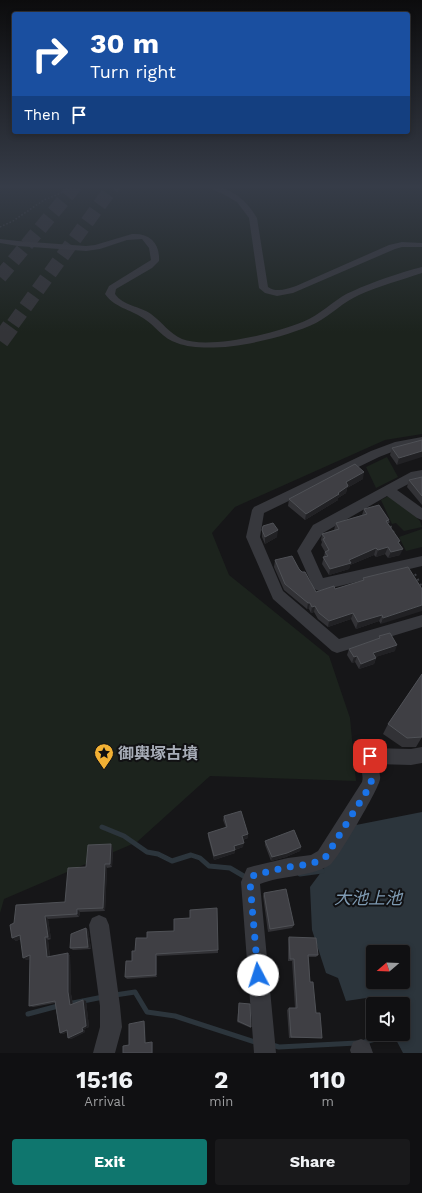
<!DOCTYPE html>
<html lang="en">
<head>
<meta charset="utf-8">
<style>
  body { margin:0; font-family:"Work Sans","Noto Sans JP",sans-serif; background:#19191b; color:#f1f3f6; height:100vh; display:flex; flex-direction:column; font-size:15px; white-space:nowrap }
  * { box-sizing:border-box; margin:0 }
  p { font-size:13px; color:#9c9d9f }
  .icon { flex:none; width:22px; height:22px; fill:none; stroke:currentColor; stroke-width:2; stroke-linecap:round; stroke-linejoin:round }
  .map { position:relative; height:1053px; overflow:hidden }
  .side { display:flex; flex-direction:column; background:#101012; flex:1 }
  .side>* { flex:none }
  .top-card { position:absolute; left:12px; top:12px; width:398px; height:122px; border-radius:4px; box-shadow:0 2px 6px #0003,0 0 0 1px #303032; background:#1a4fa0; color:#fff; overflow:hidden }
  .needle { width:26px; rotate:251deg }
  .tools { position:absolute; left:366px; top:945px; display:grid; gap:8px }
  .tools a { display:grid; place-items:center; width:44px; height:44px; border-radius:4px; background:#101012; box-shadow:0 2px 6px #0003,0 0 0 1px #303032; font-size:20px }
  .pin { position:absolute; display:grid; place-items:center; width:34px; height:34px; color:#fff; margin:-17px; border-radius:8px; box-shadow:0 2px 6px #0006 }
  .me { position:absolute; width:44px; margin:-22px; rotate:355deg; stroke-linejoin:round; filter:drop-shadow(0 0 3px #0008) }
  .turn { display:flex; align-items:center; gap:14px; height:84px; padding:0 12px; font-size:18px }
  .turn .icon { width:52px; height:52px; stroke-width:2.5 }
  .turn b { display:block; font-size:28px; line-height:34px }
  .then { display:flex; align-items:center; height:38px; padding:0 12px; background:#0003; gap:8px; font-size:15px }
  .eta { display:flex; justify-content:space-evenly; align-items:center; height:68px; text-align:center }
  .eta b { font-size:24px; font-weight:700; line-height:28px }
  .action { display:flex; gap:8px; margin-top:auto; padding:8px 12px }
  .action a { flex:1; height:46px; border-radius:4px; background:#0f766e; color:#fff; font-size:16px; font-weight:700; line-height:46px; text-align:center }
  .action a+a { background:#19191b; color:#f1f3f6 }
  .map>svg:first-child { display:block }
  .green { fill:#1c231d }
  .water { fill:#2c353c; fill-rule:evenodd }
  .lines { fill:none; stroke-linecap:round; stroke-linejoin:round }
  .stream { stroke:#2c353c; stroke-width:5 }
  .motorway-tunnel-far1 { stroke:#333438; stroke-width:14; stroke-dasharray:14 7; stroke-linecap:butt }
  .motorway-tunnel { stroke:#333438; stroke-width:18; stroke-dasharray:18 10; stroke-linecap:butt }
  .path-far1 { stroke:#3d3f44; stroke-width:1.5; stroke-dasharray:1.5 2; stroke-linecap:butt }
  .path { stroke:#3d3f44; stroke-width:2; stroke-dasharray:2 3.5; stroke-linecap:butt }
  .minor { fill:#37383d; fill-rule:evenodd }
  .wall { fill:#323236 }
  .shaded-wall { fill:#212124 }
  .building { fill:#3f3f44; stroke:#4f5156 }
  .route { stroke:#1a73e8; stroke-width:7; stroke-dasharray:0 12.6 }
  .labels { text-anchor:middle; stroke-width:4; stroke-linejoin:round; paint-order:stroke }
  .near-poi-label { font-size:16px; font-weight:bold; fill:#a8adb8; stroke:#111113; text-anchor:start }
  .near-water-label { font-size:17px; font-style:italic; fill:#7f9bb3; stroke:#111113 }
</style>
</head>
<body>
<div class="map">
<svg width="422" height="1053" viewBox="0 0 422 1053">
  <rect width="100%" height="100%" fill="#161618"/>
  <g class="green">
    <path d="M0 185H422V434L385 440 235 507 212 533 229 575 329 656 350 718 356 781 210 776 137 842 4 899 0 913Z"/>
    <path d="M387 457 398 477 376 488 366 467Z"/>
    <path d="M388 496 395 497 420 521 422 527 404 531 396 523 392 524 381 500Z"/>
    <path d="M422 529V547L406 551 399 537Z"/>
  </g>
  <path class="water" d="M422 812V1053H403L393 1034H403V1004H377L373 997 346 1001 338 978 326 973 312 930 310 887 356 825ZM373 952H403V982H373Z"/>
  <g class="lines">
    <g class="stream">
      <path d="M102 827 124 836 147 852 158 854 172 861 191 855 200 858 209 866 230 868 247 878"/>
      <path d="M300 874 322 871"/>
      <path d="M115 995 135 992 147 1012 175 1016 258 1043"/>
      <path d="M68 1004 103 997"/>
      <path d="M28 1014 58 1006"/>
      <path d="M365 1042 392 1034"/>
      <path d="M272 1045 279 1047 357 1043"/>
    </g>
    <g class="motorway-tunnel-far1">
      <path d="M0 277 76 185"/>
      <path d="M13 324 114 185"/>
    </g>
    <path class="motorway-tunnel" d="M0 341 13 323"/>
    <path class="path-far1" d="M0 227 13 221 44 200 81 185"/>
    <g class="path">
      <path d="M388 521 394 533"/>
      <path d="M415 574 422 587"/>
    </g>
    <g class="minor">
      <path d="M203 185C227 185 245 197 257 218L268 287C277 293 286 289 296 286L389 245 402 242 422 243V247H402L395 249 293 293 277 296 265 293 259 288 249 218 237 202 225 195Z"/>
      <path d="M132 234C150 233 160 243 159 261L152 268 116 289 115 294C123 306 140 306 151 314 162 322 170 334 182 339 210 350 283 332 309 319 325 311 337 297 353 291 372 282 402 272 422 267V273C401 280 379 286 359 295 343 302 331 315 316 323 283 339 211 356 177 343 163 339 155 325 143 318 130 309 115 308 105 294L109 286 151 260 149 248 142 239 127 240 100 249 86 251 18 246 0 243V239L18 241 86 246 95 245Z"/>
      <path d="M422 437V445L397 450 379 457 264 513 260 537 283 591 339 639 422 615V627L337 653 332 651 273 599 246 537 252 510 254 507 371 451 395 442Z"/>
      <path d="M422 470V478L418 479 397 490 422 508V520L417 518 387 496 323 533 311 551 323 578 422 556V566L319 591 314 589 297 551 313 525 411 472Z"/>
      <path d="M422 747V763L411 765 376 764C378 769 381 775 380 779 380 787 336 862 330 865 308 878 282 875 260 884L276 1053H254L241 882 247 868 254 866 288 858 311 855 318 851 362 782C366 767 347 757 370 748L411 749Z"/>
      <path d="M99 915 106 918 109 925 120 1006 122 1027 115 1053H93L100 1027V1006L89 925 92 918Z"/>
      <path d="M361 1039 369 1042 373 1053H351L350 1050 353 1042Z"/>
    </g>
  </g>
  <g class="wall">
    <path d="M422 440 397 465 390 455 392 448Z"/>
    <path d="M422 477V505L407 487 409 480Z"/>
    <path d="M363 479 347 488 346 493 338 498V500L305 520 288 506 289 499Z"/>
    <path d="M364 509 389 520 388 524 399 543 400 555 388 558 385 554 376 557 374 555 350 565 349 569 329 575 322 564 325 552 321 545 322 542 321 540 322 534 334 530 336 523 362 515Z"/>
    <path d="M262 530 277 537 265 544 262 537Z"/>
    <path d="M275 560 299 569 316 592 335 589 362 581 363 578 408 567 381 624 379 621 356 629 351 619 328 627 318 619 314 612 311 613 309 609H307L284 590 274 567Z"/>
    <path d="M379 636 395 651 375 657 376 658 374 664 359 669 355 662 352 663 347 655 349 649 378 639Z"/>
    <path d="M422 674V737L416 747H402L383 734 388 724Z"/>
    <path d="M224 816 248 834V838L243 840V847L235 850V853L214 860 208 837V833L226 828 223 820Z"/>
    <path d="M265 841 301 847 300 851 286 857 271 861 265 845Z"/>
    <path d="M113 848 112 867 107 868 105 911 80 912 79 917 48 919 51 939 48 940 50 957 68 953 70 956 71 994 73 1004 83 1000 86 1001 89 1027 84 1029 85 1032 71 1039 68 1038 67 1032 63 1034 60 1033 55 1003 33 1007 29 1006 30 959 26 960 21 939 16 941 12 938 65 902 86 867Z"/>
    <path d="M264 893 294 925 292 928 268 932 263 896Z"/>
    <path d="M86 928 88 930 91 949 73 950 70 948Z"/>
    <path d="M289 937 318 955 316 957H309L310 982 316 1013 322 1038H289L287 1010 289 1008H295L292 961H288V939Z"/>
    <path d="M218 950V953L157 956V977L127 979 125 977 132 961V951Z"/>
    <path d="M239 1003 251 1027V1028L237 1022Z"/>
  </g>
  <g class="shaded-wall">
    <path d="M422 451V457L397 465 399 458Z"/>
    <path d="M364 472 363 479 347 488 346 493 338 498V500L305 520 306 514 338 493 346 482Z"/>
    <path d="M278 530 277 537 265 544V537Z"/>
    <path d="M388 547 385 554 376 557 378 550Z"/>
    <path d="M376 548 374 555 350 565 349 569 329 575 330 569 349 560Z"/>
    <path d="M403 549 400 555 388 558 391 552Z"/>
    <path d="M308 603H310L309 609H307Z"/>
    <path d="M422 605V611L381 624 383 618Z"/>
    <path d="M315 606 314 612 311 613 312 607Z"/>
    <path d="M353 613 351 619 328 627 329 621Z"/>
    <path d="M382 615 379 621 356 629 358 622Z"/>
    <path d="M397 645 395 651 370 659 373 653Z"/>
    <path d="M357 656 355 662 352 663 354 657Z"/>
    <path d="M376 658 374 664 359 669 361 664Z"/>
    <path d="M248 834V838L241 840 242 836Z"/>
    <path d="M244 843 243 847 234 850V846Z"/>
    <path d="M111 844 113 848 112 867 110 864Z"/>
    <path d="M301 847 300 851 286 857 271 861 272 857Z"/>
    <path d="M235 850V853L214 860V856Z"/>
    <path d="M105 864 107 868 105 911 103 908Z"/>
    <path d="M77 909 80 912 79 917 77 914Z"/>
    <path d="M45 916 48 919 51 939 48 937Z"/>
    <path d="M86 928 88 930 91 949 88 947Z"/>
    <path d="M20 935 24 938 16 941 12 938Z"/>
    <path d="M45 937 48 940 50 959 47 957Z"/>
    <path d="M68 953 70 956 71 994 73 1006 70 1005 68 992Z"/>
    <path d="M156 954 157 956V977L156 975Z"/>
    <path d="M30 955 33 958 26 960 23 958Z"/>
    <path d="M83 1000 86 1001 89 1027 84 1029 85 1032 71 1039 68 1038Z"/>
    <path d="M144 1021 145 1022 146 1043H145Z"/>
    <path d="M67 1030 70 1031 63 1034 60 1033Z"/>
    <rect x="152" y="1042" width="1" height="11"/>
  </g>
  <g class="building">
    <path d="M422 440V451L399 458 392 448Z"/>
    <path d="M355 464 364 472 346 482 348 486 338 493 339 494 306 514 289 499Z"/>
    <path d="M422 477V496L409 480Z"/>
    <path d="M379 505 389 520 386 521 400 541 398 542 403 549 391 552 388 547 378 550 376 548 349 560 351 563 330 569 323 557 328 556 325 552 329 550 323 539 325 538 322 534 339 529 336 523 367 514 364 509Z"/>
    <path d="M273 523 278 530 265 537 262 530 263 526Z"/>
    <path d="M292 556 299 569 302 572H305L316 592 334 586 335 589 364 580 363 578 408 567 422 589V605L383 618 382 615 358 622 353 613 329 621 319 613 315 606 312 607 310 603H308L285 584 275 560Z"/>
    <path d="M390 633 397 645 373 653 376 658 361 664 357 656 354 657 349 649 380 638 379 636Z"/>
    <path d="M422 674V737L407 738 388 724Z"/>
    <path d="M241 811 248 834 242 836 244 843 234 846 235 850 214 856 208 833 227 827 224 816Z"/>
    <path d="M294 830 301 847 287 853 272 857 265 841Z"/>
    <path d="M111 844 110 864H105L103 908 77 909V914L45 916 48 937H45L47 957 68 953V992L70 1005 83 1000 86 1026 82 1028 83 1031 68 1038 67 1030 60 1033 55 1001 29 1006 30 955 23 958 20 935 12 938 10 925 14 923 16 905 65 902 68 868 86 867 88 845Z"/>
    <path d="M286 889 294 925 270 929 264 893Z"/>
    <path d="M217 908 218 950 156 954V975L125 977 126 961H132V951H135L136 938H147V932L174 931V919L190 918V910Z"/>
    <path d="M86 928 88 947 70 948 71 934Z"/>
    <path d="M289 937 316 938 318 955H308L310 982H313L316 1013H320L322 1038 291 1037 289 1008H297L294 959H290Z"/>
    <path d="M239 1003 250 1004 251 1027 238 1021Z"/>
    <path d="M144 1021 145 1043 152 1042V1053H123V1046L129 1045V1024Z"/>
  </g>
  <linearGradient id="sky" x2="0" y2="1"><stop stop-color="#0c0c0d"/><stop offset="0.56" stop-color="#363c48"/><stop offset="1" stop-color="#363c48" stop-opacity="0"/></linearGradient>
  <rect width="422" height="333" fill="url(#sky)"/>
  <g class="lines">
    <path class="route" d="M258 975 250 882 254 875 288 867 311 864 325 858 370 786 372 778 366 759 370 756"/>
  </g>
  <defs>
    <symbol id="sight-pin" viewBox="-11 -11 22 30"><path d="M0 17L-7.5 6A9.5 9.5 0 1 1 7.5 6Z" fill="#f2b134" stroke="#111113"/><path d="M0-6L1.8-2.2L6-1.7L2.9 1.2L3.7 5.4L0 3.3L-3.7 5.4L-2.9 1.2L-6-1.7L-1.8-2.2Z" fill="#111"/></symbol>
  </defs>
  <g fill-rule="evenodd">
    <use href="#sight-pin" x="93" y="742" width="22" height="30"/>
  </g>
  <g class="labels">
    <g class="near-poi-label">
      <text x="118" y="759">御輿塚古墳</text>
    </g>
    <g class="near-water-label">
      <text x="368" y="904">大池上池</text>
    </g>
  </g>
</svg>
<div class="tools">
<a><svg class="needle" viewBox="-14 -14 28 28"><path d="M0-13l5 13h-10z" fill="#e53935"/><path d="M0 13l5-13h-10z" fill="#9c9d9f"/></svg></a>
<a><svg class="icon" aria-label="sound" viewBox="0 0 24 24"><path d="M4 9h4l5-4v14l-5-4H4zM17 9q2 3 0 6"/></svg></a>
</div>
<div class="pin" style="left:370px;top:756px;background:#d93025"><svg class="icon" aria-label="arrive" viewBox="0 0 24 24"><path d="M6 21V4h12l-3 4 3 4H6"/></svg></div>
<svg class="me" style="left:258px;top:975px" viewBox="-20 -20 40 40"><circle r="19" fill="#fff"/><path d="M0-13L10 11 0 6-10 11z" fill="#1a73e8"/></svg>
<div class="top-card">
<div class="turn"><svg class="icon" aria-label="right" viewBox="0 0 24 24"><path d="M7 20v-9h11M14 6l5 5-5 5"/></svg><div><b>30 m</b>Turn right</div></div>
<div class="then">Then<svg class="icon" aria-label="arrive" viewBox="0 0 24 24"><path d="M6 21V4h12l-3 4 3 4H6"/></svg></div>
</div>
</div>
<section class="side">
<div class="eta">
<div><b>15:16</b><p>Arrival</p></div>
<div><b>2</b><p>min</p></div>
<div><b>110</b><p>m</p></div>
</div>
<div class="action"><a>Exit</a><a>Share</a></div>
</section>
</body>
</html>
